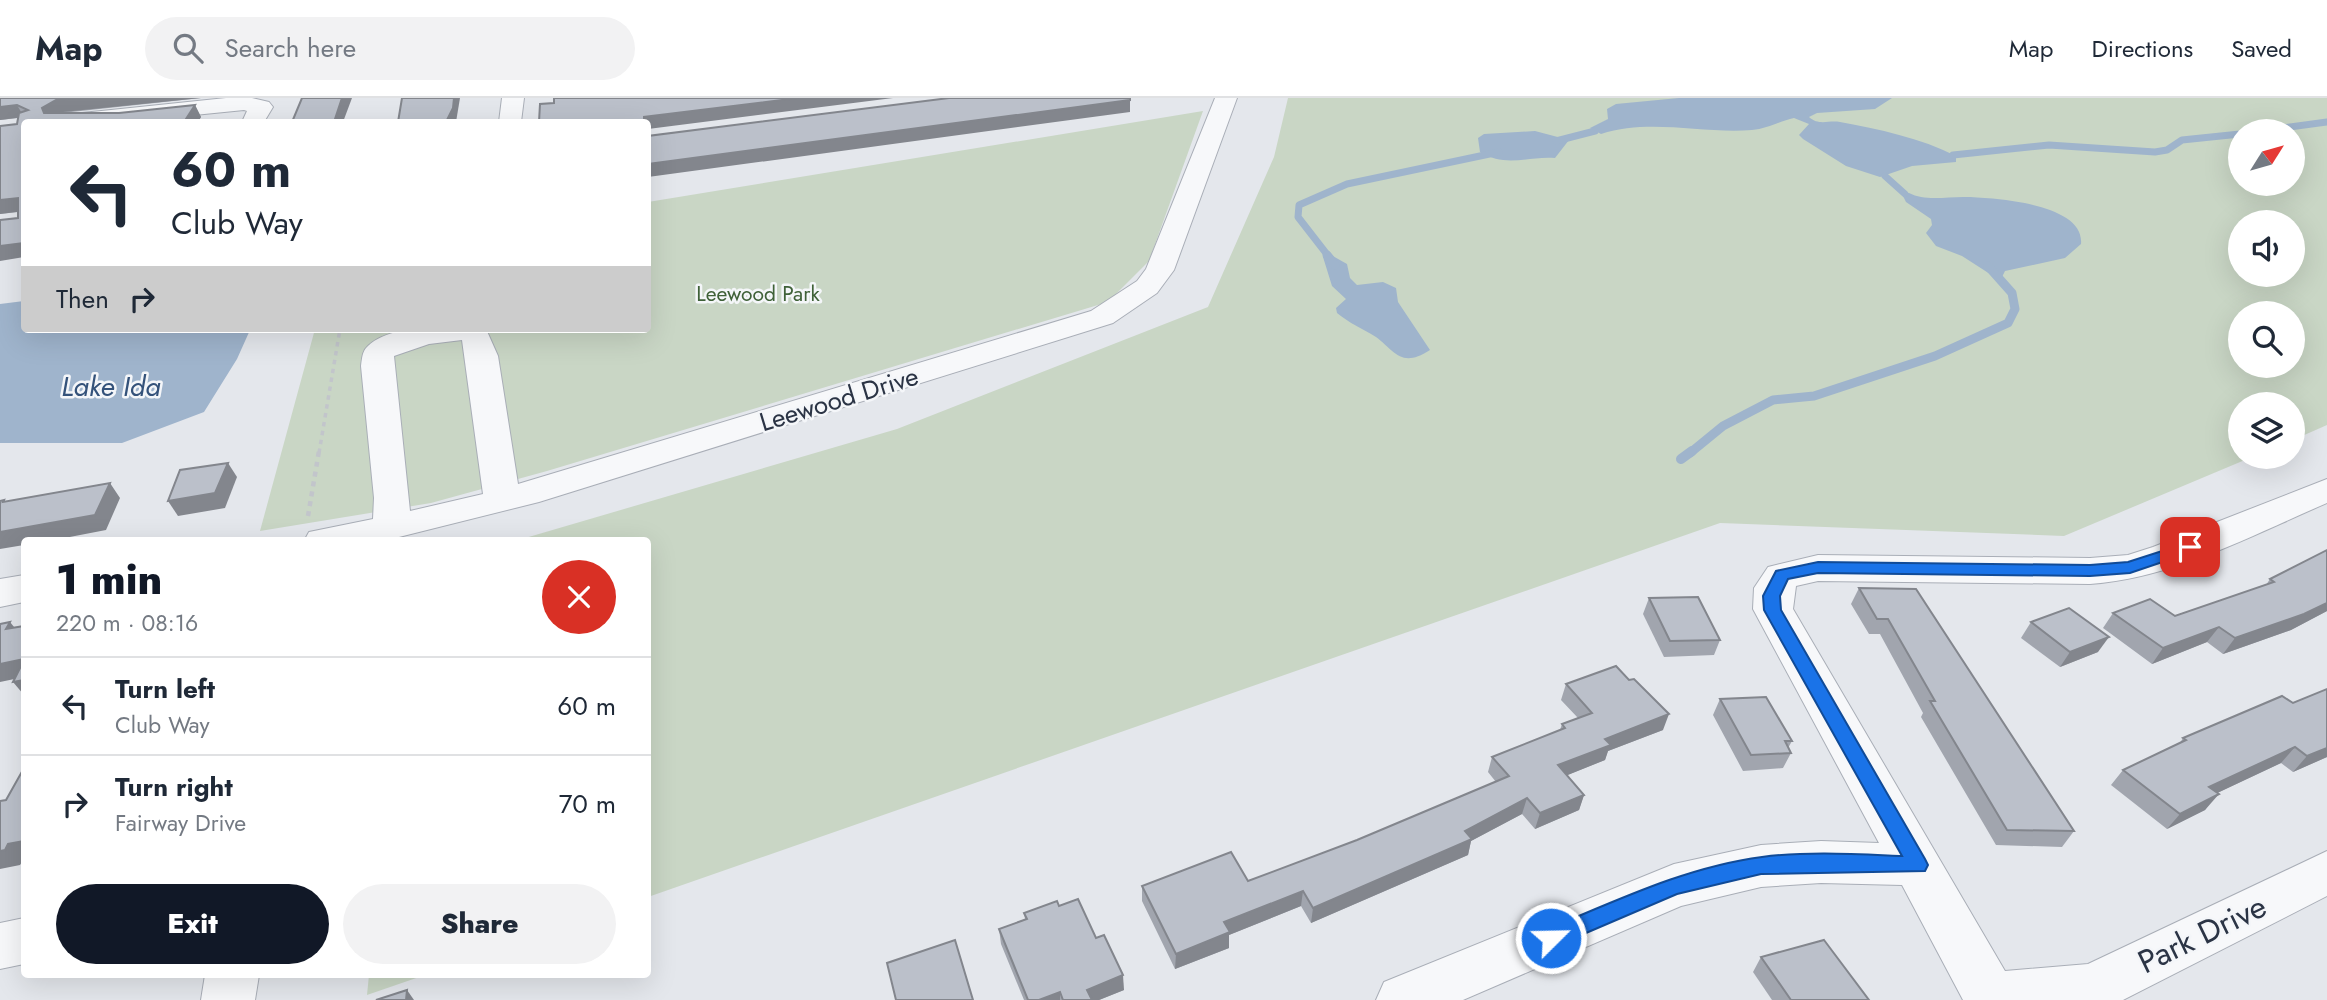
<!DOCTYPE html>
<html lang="en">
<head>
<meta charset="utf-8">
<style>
  body { margin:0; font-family:Jost,sans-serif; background:#f2f2f3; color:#1f2937; height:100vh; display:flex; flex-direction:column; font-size:26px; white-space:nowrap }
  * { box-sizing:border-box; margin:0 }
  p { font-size:23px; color:#747a83 }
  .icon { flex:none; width:38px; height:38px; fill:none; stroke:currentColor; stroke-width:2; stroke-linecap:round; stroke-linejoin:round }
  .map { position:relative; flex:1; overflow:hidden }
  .details { position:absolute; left:21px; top:439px; width:630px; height:441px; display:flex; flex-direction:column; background:#fff; border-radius:7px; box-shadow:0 7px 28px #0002 }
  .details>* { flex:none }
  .top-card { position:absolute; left:21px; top:21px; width:630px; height:214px; border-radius:7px; box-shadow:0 7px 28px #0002; background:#fff; color:#1f2937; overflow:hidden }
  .needle { width:46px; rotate:53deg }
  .buttons { position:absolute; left:2228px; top:21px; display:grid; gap:14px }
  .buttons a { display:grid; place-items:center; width:77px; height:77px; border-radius:50%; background:#fff; box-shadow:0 7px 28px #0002; font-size:35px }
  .pin { position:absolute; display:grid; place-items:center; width:60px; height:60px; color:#fff; margin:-30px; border-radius:14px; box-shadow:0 4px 10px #0006 }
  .me { position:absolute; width:77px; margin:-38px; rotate:67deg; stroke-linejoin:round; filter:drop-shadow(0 0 5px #0008) }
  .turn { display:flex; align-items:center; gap:24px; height:147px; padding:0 35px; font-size:32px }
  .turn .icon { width:91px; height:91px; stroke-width:2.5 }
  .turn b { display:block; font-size:49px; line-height:60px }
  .then { display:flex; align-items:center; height:66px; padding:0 35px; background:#0003; gap:14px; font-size:26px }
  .round { display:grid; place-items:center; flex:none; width:74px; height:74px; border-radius:37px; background:#f2f2f3 }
  .overview { display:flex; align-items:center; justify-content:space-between; height:119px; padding:0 35px }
  h1 { font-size:42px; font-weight:800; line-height:52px; color:#111827 }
  .primary-button { display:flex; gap:14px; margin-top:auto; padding:14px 35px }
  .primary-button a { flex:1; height:80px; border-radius:42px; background:#111827; color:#fff; font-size:28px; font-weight:800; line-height:80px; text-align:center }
  .primary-button a+a { background:#f2f2f3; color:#1f2937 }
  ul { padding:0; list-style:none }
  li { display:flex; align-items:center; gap:21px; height:98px; padding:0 35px; border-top:2px solid #e0e1e3 }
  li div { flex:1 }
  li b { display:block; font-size:26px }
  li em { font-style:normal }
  header { display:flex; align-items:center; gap:42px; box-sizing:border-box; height:98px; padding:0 35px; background:#fff; border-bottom:2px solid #e0e1e3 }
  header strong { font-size:33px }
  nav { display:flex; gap:38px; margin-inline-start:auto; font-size:24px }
  .search { width:490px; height:63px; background:#f2f2f3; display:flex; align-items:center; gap:18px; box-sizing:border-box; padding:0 24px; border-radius:38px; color:#747a83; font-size:26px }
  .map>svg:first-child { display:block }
  .green { fill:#c9d6c5; fill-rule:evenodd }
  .water { fill:#9fb4cc }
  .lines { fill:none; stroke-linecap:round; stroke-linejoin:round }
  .stream-far2 { stroke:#9fb4cc; stroke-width:7 }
  .stream-far1 { stroke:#9fb4cc; stroke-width:9 }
  .stream { stroke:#9fb4cc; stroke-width:10 }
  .minor-casing { stroke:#a9aeb7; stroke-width:2 }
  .path-far1 { stroke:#c2c5cb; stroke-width:3.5; stroke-dasharray:4.5 4.5; stroke-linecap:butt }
  .path { stroke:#c2c5cb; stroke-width:4.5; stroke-dasharray:5 5; stroke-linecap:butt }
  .minor { fill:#f7f8fa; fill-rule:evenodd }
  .wall { fill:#a1a5ae }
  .shaded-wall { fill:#83868d }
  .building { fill:#bbc0ca; stroke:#83868d; stroke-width:2 }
  .route { fill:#1a73e8; stroke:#114b97; stroke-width:2 }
  .labels { text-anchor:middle; stroke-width:5; stroke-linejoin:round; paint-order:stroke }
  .far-park-label { font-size:21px; fill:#3f6138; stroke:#f4f6f9 }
  .street-label { font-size:26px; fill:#2b3445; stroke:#f4f6f9 }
  .water-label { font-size:28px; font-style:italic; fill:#34527a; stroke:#f4f6f9 }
  .near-street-label { font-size:32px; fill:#2b3445; stroke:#f4f6f9 }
</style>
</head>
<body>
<header>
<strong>Map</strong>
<div class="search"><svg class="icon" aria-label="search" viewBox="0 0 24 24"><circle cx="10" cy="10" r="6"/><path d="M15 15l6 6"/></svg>Search here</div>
<nav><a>Map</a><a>Directions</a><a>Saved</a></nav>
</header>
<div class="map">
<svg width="2327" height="902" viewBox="0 0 2327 902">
  <rect width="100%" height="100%" fill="#e4e7ec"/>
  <g class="green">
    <path d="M1288 0H2327V327L2293 342 2292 306H2240V359H2252L2064 438 1720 425 648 799V443H515L897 331 1208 209 1274 59ZM2240 33H2292V86H2240ZM2240 124H2292V177H2240ZM2240 215H2292V268H2240Z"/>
    <path d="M1203 13 1149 163 1108 204 547 373 431 405 260 433 315 231H648V104Z"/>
    <path d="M369 877H425L367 897Z"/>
  </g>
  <g class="water">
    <path d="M1679 0H1892L1875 11 1817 15 1809 19C1819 28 1828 22 1840 24 1878 31 1921 40 1956 58V64L1912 68 1880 79 1846 68 1803 41 1799 37 1809 26 1794 20C1780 23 1767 31 1752 32 1702 36 1650 20 1601 36L1590 30 1608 21 1607 11 1616 6Z"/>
    <path d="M1535 33 1569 42 1555 60C1527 58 1506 70 1480 54L1478 40 1484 36Z"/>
    <path d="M1909 95C1926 104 1949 98 1968 99 1997 100 2085 106 2081 146L2065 160 2005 173 2002 179 1990 176 1962 158 1936 148 1926 135 1932 127 1931 121 1906 104 1902 96Z"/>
    <path d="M1331 157 1347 166 1350 180 1357 187 1383 184 1396 190 1398 204 1430 252C1401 271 1395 253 1376 239 1363 231 1349 225 1337 215L1336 210 1346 201 1332 188 1323 159Z"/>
    <path d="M24 203V231L250 232 237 261 204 314 122 345H0V206Z"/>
  </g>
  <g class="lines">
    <g class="stream-far2">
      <path d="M2260 33 2327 24"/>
      <path d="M1556 43 1595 33"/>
      <path d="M1953 57 2049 47 2155 54 2167 52 2182 42 2240 36"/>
      <path d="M1885 78 1905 96"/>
      <path d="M1329 159 1298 119 1299 107 1347 86 1499 54"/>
    </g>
    <g class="stream-far1">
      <path d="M1327 157 1335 167"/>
      <path d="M1690 355 1723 328 1773 302 1814 298 1935 258 2008 225 2015 211 2012 195 1988 168"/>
    </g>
    <path class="stream" d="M1681 361 1692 353"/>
    <defs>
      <g id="minor">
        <path d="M226 0H252L269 4 273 9 264 24H242L247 13 244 12 125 24H51L55 19 63 17Z"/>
        <path d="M502 0H524L521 24H499Z"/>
        <path d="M1215 0H1237L1174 172 1157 195 1113 225 539 404 383 443H304L309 434 373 421 374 400 361 268C362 261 362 253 368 248 393 224 453 231 486 231L498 258 518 386 1091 213 1137 183 1146 171ZM462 242 483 396 410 413 394 258 429 246Z"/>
        <path d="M2327 381V405C2250 438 2174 480 2090 486L1818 483 1796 488 1793 511 2005 873 2088 866 2327 753V798L2123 902H1963L1902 787 1821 785 1761 789 1681 808 1463 902H1376L1384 884 1674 766 1761 747 1821 743 1879 745 1753 511 1754 490 1768 469 1818 457 2090 460 2128 457 2153 449Z"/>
        <path d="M24 477V504L0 509V481Z"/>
        <path d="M24 820V866L0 871V825Z"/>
        <path d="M205 877H259L255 902H201Z"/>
      </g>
    </defs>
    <use href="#minor" class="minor-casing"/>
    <path class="path-far1" d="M319 355 340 231"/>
    <path class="path" d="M308 418 319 353"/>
    <use href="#minor" class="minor"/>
  </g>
  <g class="wall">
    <path d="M0 0H201L62 15H119L195 7 201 19 198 24H24V159L18 114 0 116V28L17 26 18 20 0 22Z"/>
    <path d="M2327 452V513L2291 532 2223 556 2207 544 2152 566 2103 530 2113 515 2175 518 2266 487 2270 481Z"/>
    <path d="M1859 490 1916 491 2074 733 2062 749 1996 747 1921 619 1923 615 1880 536H1869L1851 506Z"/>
    <path d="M1649 500 1720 542 1714 557 1664 559 1643 516Z"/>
    <path d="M2031 524 2098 554 2060 569 2021 540Z"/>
    <path d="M1629 582 1663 632 1608 653 1605 662 1567 677 1584 697 1579 712 1535 731 1522 716 1471 743 1468 757 1311 825 1301 808 1229 837V850L1175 871 1142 803V788L1248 783 1357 742 1496 684 1488 674 1492 659 1560 632 1562 626 1578 620 1561 602 1566 586Z"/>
    <path d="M2327 591V659L2293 674 2281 665 2217 695 2205 712 2167 731 2111 687 2123 672 2180 645 2183 640 2293 605Z"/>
    <path d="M1720 601 1792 643 1788 650 1791 655 1783 670 1743 673 1713 617Z"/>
    <path d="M1059 808 1096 840 1124 892 1099 902H1024L1001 846 999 831 1025 821 1024 815Z"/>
    <path d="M1761 859 1869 902H1772L1753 874Z"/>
  </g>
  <g class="shaded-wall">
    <path d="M80 0H201L63 14 49 22 42 10 56 2Z"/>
    <path d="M342 0H352L343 24H334Z"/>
    <path d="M454 0H460L456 24H442Z"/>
    <path d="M798 0H893L648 31V33V24H644V19Z"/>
    <path d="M1130 2V14L648 79V66Z"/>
    <path d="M17 7 24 19 0 22V9Z"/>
    <path d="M195 7 201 19 198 24H184Z"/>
    <path d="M18 100 24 113 0 116V102Z"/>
    <path d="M24 145V159L0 163V148Z"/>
    <path d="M228 365 237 379 225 410 178 418 168 403Z"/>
    <path d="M110 385 120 400 106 432 49 443H24V447L0 451V434Z"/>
    <path d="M2327 505V513L2291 532 2223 556 2235 540Z"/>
    <path d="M10 524 23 540 6 531Z"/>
    <path d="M2219 529 2207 544 2152 566 2163 550Z"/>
    <path d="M2109 539 2098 554 2060 569 2070 554Z"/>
    <path d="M24 561V579L0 584V566Z"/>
    <path d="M24 582V597L13 584Z"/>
    <path d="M1669 616 1663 632 1608 653 1605 662 1553 683 1558 667 1605 641Z"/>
    <path d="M2295 649 2281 665 2196 705 2209 689Z"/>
    <path d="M2327 650V659L2293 674 2307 658Z"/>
    <path d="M2219 696 2205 712 2167 731 2180 716Z"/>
    <path d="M1584 697 1579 712 1535 731 1540 715Z"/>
    <path d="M1527 700 1522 716 1471 743 1468 757 1311 825 1313 810Z"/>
    <path d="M24 743V761L20 767 0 771V753L8 746Z"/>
    <path d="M1303 793 1301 808 1229 837V850L1175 871 1176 856 1224 824Z"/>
    <path d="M1123 877 1124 892 1099 902H1088L1087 892Z"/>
    <path d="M407 892 414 902H406Z"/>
    <path d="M1060 894V902H1039Z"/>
  </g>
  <g class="building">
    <path d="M0 0H80L56 2 42 10 44 15H119L195 7 184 24H24V145L0 148V122L18 120V100L0 102V28L17 26 19 15 28 12 17 7 0 9Z"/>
    <path d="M302 0H342L334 24H292Z"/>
    <path d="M402 0H454L453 10 447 22 442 24H398Z"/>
    <path d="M554 0H798L644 19V24H539L540 6 554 5Z"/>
    <path d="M949 0H1130V2L648 66V38Z"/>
    <path d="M228 365 215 395 168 403 180 372Z"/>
    <path d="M110 385 95 417 0 434V403L4 402 3 404Z"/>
    <path d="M2327 452V505L2304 516 2235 540 2219 529 2163 550 2113 515 2150 501 2175 518 2274 484 2270 481Z"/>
    <path d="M1859 490 1916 491 2074 733 2007 732 1930 603H1935L1888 521H1877Z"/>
    <path d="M1698 499 1720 542 1670 543 1649 500Z"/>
    <path d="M2069 510 2109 539 2070 554 2031 524Z"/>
    <path d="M10 524 6 531 24 528V561L0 566V526Z"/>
    <path d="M24 562V582L13 584Z"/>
    <path d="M1616 568 1629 582 1634 581 1669 616 1605 641 1611 647 1558 667 1584 697 1540 715 1527 700 1465 733 1472 741 1313 810 1303 793 1224 824 1230 834 1176 856 1142 788 1231 754 1248 783 1357 742 1509 678 1492 659 1565 630 1562 626 1592 615 1566 586Z"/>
    <path d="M2327 591V650L2307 658 2295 649 2209 689 2219 696 2180 716 2123 672 2186 642 2183 640 2282 598 2293 605Z"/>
    <path d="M1766 599 1792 643H1785L1791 655 1751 657 1720 601Z"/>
    <path d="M24 670V743L8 746 5 752 0 753V703L6 702Z"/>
    <path d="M1078 801 1096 840 1104 837 1123 877 1087 892 1092 902H1063L1060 894 1039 902H1028L999 831 1027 821 1024 815 1057 803 1059 808Z"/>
    <path d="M955 842 973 902H896L887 865Z"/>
    <path d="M1824 842 1869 902H1791L1761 859Z"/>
    <path d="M407 892 406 902H376Z"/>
  </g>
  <path class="route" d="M2190 444 2195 445V453L2130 475 2090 478 1818 475 1788 481 1780 498 1781 512 1925 761 1928 767 1925 773 1761 776 1677 796 1558 847 1551 849 1543 847 1540 840 1543 833C1614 804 1685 769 1762 759 1808 753 1855 756 1902 758L1764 512 1763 498 1776 473 1818 464 2090 467 2128 464Z"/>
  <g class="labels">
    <g class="far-park-label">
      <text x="758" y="203">Leewood Park</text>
    </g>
    <g class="street-label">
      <text transform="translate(839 301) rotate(-17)" y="9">Leewood Drive</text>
    </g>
    <g class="water-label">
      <text x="111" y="298">Lake Ida</text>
    </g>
    <g class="near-street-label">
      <text transform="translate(2202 836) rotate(-26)" y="11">Park Drive</text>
    </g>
  </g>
</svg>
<div class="buttons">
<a><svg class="needle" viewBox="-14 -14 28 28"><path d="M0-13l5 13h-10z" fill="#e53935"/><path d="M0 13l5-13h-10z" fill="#747a83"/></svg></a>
<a><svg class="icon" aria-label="sound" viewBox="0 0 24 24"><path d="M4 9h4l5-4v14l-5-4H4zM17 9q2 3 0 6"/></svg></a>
<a><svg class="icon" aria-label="search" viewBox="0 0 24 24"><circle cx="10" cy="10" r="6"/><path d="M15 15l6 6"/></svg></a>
<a><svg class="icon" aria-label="layers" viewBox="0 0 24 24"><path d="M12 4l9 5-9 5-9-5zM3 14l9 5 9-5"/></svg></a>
</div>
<div class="pin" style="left:2190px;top:449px;background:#d93025"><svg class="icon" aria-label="arrive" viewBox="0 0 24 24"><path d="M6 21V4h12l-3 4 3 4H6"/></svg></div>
<svg class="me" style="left:1551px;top:840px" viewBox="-20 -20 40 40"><circle r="17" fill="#1a73e8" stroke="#fff" stroke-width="3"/><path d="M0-11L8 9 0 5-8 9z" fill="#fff"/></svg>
<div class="top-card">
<div class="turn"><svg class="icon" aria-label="left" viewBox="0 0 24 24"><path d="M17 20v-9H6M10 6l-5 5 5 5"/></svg><div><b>60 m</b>Club Way</div></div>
<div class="then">Then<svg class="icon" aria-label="right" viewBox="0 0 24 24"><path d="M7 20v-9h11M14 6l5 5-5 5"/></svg></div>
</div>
<section class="details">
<div class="overview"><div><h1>1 min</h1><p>220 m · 08:16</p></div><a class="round" style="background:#d93025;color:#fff"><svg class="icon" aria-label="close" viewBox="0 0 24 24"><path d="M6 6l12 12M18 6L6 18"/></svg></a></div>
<ul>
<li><svg class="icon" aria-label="left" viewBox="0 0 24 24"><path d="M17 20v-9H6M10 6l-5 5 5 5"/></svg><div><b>Turn left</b><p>Club Way</p></div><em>60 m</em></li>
<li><svg class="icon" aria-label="right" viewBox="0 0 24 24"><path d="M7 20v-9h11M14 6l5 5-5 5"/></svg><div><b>Turn right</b><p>Fairway Drive</p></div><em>70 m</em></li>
</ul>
<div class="primary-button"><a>Exit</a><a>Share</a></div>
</section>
</div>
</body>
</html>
